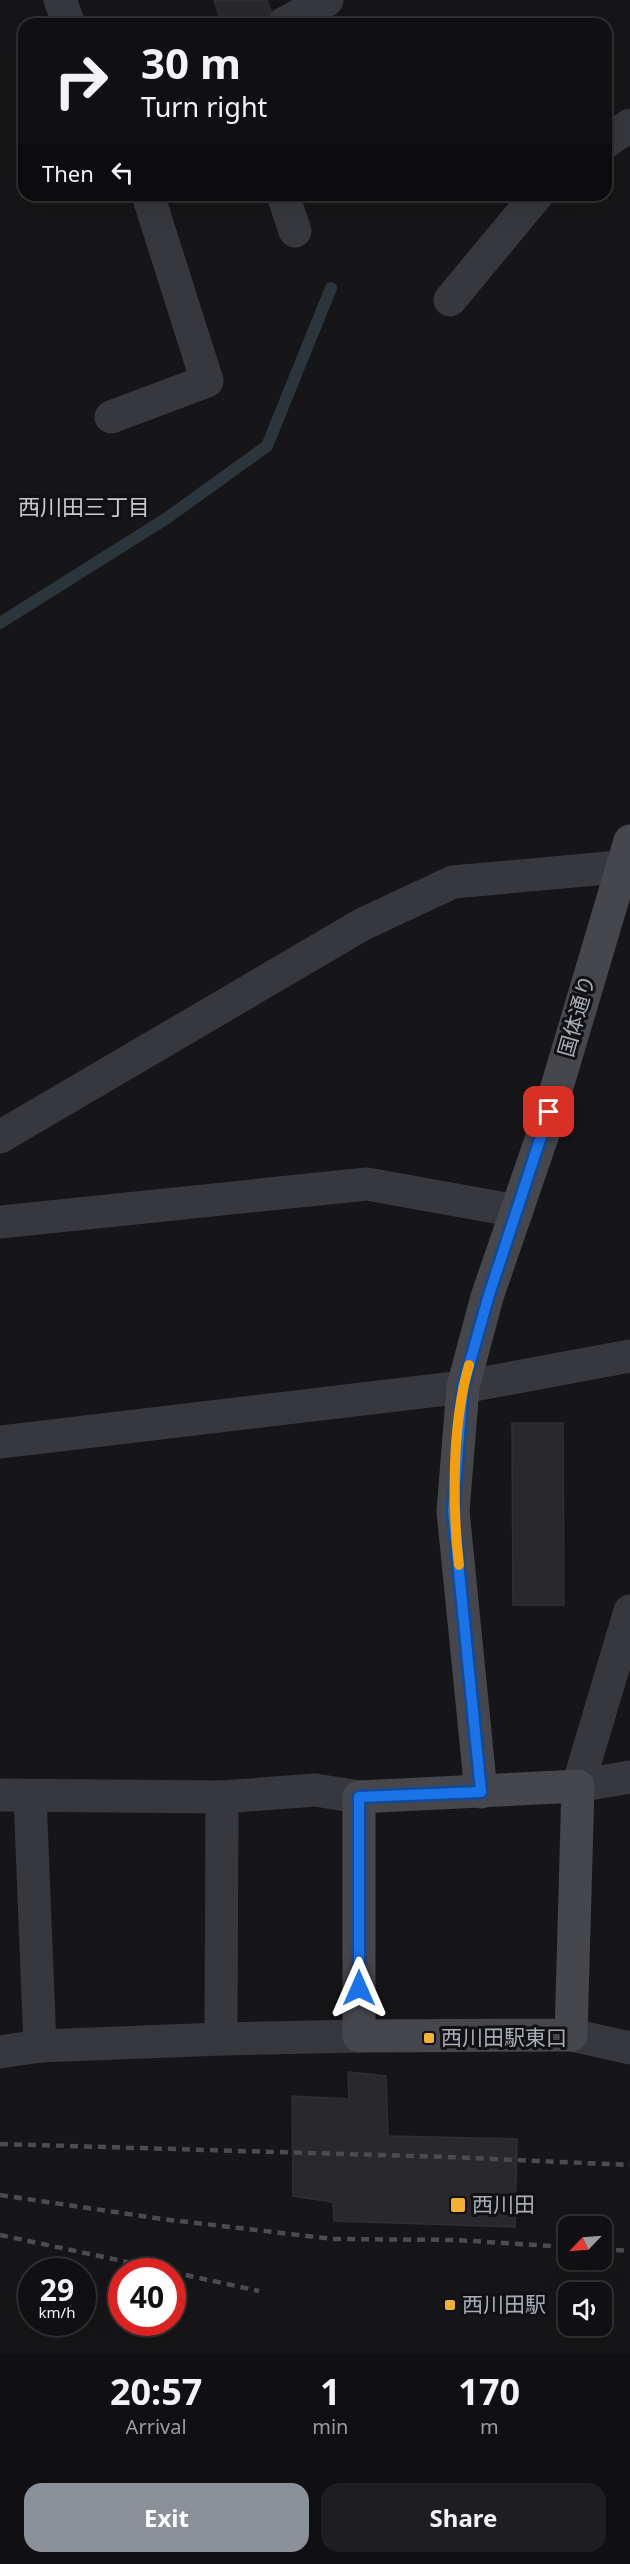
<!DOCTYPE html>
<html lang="en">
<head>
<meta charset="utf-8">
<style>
  body { margin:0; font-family:"Noto Sans","Noto Sans JP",sans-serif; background:#1e1e20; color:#f1f3f6; height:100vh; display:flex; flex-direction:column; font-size:22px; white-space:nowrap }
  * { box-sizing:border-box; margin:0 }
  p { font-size:20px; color:#9c9d9f }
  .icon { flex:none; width:33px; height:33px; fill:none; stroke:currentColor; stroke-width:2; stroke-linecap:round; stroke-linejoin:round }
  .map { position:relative; height:2354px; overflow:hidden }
  .sheet { display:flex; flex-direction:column; background:#101012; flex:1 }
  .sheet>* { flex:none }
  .guide { position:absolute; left:18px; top:18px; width:594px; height:183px; border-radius:18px; box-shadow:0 6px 24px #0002,0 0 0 2px #303032; background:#101012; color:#f1f3f6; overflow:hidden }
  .needle { width:39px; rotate:245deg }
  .fabs { position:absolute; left:558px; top:2216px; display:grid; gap:12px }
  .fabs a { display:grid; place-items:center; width:54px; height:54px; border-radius:12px; background:#101012; box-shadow:0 6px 24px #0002,0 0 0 2px #303032; font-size:30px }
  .speed { position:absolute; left:18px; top:2258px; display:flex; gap:12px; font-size:30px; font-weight:700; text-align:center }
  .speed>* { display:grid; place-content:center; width:78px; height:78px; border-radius:50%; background:#101012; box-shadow:0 6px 24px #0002,0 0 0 2px #303032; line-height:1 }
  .speed small { font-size:15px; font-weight:400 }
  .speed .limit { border:9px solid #d22; background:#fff; color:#111 }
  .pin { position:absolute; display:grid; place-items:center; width:51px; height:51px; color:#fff; margin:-26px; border-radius:12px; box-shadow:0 3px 9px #0006 }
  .me { position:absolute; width:66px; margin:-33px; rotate:0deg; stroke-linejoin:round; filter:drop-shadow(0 0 4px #0008) }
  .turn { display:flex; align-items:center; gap:21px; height:126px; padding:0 24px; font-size:27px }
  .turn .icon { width:78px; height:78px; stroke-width:2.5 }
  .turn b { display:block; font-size:42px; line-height:51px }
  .then { display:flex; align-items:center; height:57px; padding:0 24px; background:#0003; gap:12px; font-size:22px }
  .eta { display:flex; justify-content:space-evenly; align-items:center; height:102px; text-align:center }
  .eta b { font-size:36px; font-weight:700; line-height:42px }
  .action { display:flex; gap:12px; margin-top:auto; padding:12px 24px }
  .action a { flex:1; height:69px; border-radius:18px; background:#8c9099; color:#fff; font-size:24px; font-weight:700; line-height:69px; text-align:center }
  .action a+a { background:#1e1e20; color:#f1f3f6 }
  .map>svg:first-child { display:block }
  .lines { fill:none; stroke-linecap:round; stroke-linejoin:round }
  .stream { stroke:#2c353c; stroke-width:12 }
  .building { fill:#29292c; stroke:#303034; stroke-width:1.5 }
  .street { stroke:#37383d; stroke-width:33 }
  .secondary { stroke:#45474d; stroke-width:33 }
  .rail { stroke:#4a4c52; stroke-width:4.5; stroke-dasharray:8 6; stroke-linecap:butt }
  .route-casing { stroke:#114b97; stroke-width:15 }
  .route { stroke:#1a73e8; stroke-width:10 }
  .slow { stroke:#f59e0b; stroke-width:10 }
  .poi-dot { fill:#f2b134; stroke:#111113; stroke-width:2 }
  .labels { text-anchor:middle; stroke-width:6; stroke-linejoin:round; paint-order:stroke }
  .street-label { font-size:21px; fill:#a8adb8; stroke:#111113 }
  .poi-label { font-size:21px; fill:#a8adb8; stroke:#111113; text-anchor:start }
  .neighbourhood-label { font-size:22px; fill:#c9ccd4; stroke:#111113 }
</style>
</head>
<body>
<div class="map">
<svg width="630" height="2354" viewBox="0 0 630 2354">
  <rect width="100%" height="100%" fill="#161618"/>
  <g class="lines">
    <path class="stream" d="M0 623 167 518 267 446 331 288"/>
  </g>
  <g class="building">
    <path d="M214 0H267L274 20 261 24H222Z"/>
    <path d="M512 1423H563L564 1605H513Z"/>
    <path d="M348 2072 386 2076 388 2136 517 2139 515 2227 334 2221 333 2202 293 2196 292 2096 349 2099Z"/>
  </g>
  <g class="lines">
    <g class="street">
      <path d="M60 0 69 24"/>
      <path d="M283 24 327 0"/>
      <path d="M606 142 630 125"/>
      <path d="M283 195 295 231"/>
      <path d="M450 300 537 195"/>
      <path d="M111 417 207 381 148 195"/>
      <path d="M0 1137 363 924 453 882 630 866"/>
      <path d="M0 1222 367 1184 517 1211"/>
      <path d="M0 1442 463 1387 630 1356"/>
      <path d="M630 1611 578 1786 630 1777"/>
      <path d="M0 1795 222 1797 315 1790 359 1797"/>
      <path d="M30 1796 40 2046"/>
      <path d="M571 2035 630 2048"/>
      <path d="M221 2039 359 2036"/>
      <path d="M0 2052 40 2046 221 2039 222 1797"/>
    </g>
    <g class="secondary">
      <path d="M578 1786 571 2035 359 2036V1797Z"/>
      <path d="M481 1792 453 1511 463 1387 487 1297 543 1134 630 841"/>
    </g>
    <g class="rail">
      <path d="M0 2144 448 2157 630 2165"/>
      <path d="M0 2195 162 2219 333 2239 455 2240 568 2247"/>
      <path d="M0 2235 170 2271"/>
      <path d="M602 2249 630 2251"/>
      <path d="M172 2272 259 2291"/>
    </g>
  </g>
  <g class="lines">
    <defs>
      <path id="route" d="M359 1988V1797L481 1792 453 1511 463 1387 488 1298 549 1112"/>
    </defs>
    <use href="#route" class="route-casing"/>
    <use href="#route" class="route"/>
    <path class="slow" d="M459 1565C452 1504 452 1424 469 1365"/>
  </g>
  <g class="poi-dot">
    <rect x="423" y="2032" width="12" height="12" rx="3"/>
    <rect x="450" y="2197" width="16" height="16" rx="3"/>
    <rect x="444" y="2299" width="12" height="12" rx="3"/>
  </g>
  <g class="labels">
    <g class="street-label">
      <text transform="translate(577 1016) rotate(-74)" y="7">国体通り</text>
    </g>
    <g class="poi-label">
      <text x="441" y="2045">西川田駅東口</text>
      <text x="472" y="2212">西川田</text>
      <text x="462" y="2312">西川田駅</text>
    </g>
    <g class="neighbourhood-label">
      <text x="84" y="515">西川田三丁目</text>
    </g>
  </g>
</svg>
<div class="fabs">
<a><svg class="needle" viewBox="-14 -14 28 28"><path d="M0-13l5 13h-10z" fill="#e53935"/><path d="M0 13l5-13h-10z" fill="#9c9d9f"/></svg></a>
<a><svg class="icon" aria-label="sound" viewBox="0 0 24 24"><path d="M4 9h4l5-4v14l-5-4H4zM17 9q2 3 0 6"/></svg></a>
</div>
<div class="speed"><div>29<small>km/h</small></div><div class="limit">40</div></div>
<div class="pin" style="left:549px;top:1112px;background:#d93025"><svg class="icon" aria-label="arrive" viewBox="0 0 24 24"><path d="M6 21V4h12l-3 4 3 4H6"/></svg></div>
<svg class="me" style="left:359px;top:1988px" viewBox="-20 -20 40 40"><path d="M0-17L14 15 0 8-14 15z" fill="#1a73e8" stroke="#fff" stroke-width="4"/></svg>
<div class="guide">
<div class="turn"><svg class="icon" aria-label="right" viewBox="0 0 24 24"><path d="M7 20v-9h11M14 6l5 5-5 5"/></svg><div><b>30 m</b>Turn right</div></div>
<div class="then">Then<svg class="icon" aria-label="left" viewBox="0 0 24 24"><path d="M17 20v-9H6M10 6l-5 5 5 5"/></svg></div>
</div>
</div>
<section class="sheet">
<div class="eta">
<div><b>20:57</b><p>Arrival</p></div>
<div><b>1</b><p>min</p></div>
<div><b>170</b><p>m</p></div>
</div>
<div class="action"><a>Exit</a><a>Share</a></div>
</section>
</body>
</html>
